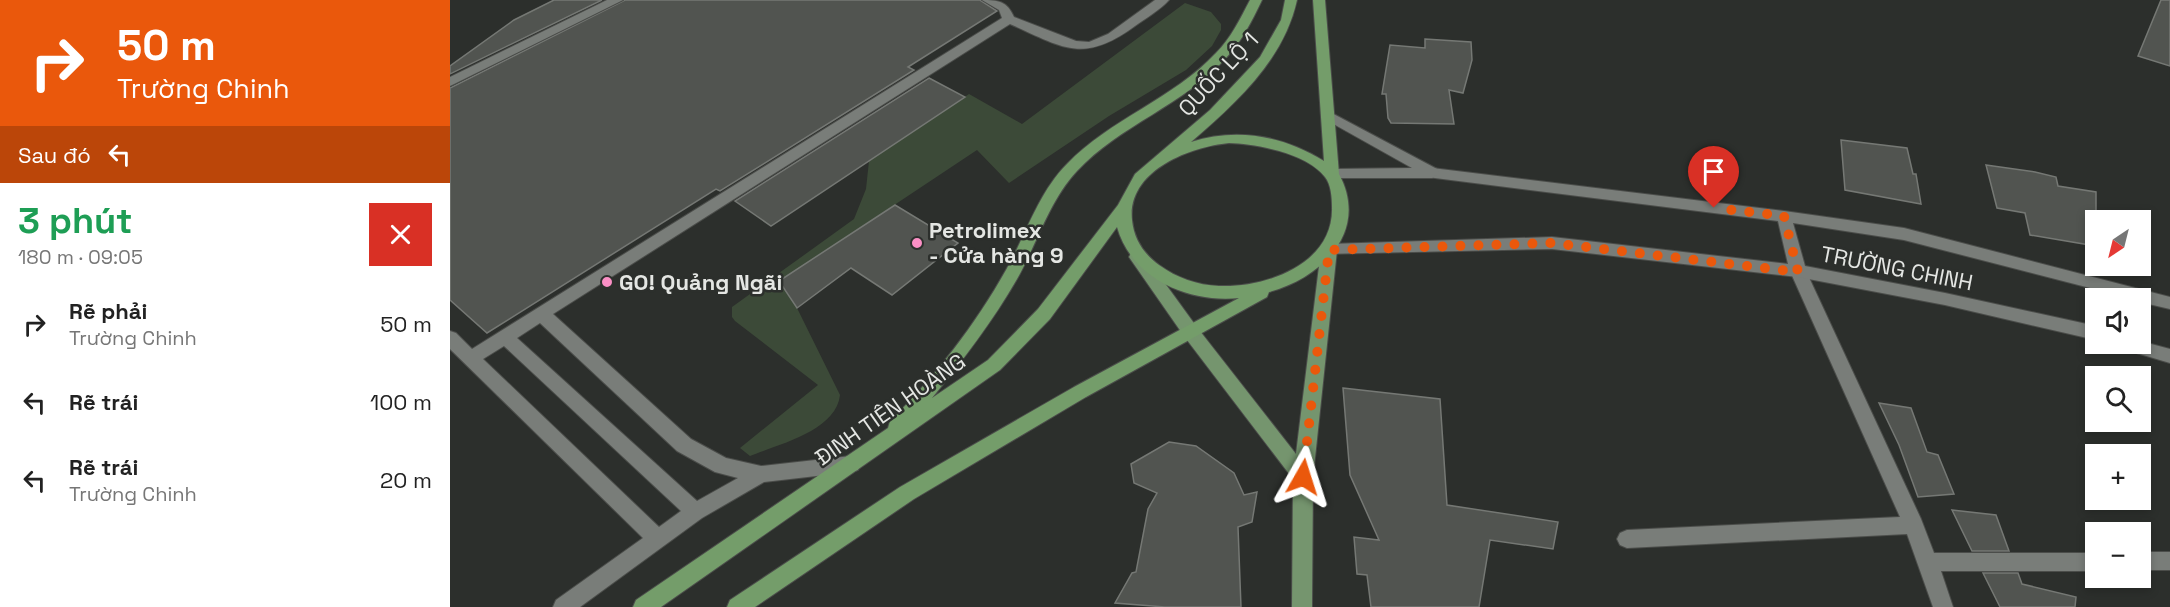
<!DOCTYPE html>
<html lang="vi">
<head>
<meta charset="utf-8">
<style>
  body { margin:0; font-family:"Space Grotesk",sans-serif; background:#f6f6f6; color:#222; height:100vh; display:flex; flex-direction:column; font-size:22px; white-space:nowrap }
  * { box-sizing:border-box; margin:0 }
  p { font-size:20px; color:#767676 }
  .icon { flex:none; width:33px; height:33px; fill:none; stroke:currentColor; stroke-width:2; stroke-linecap:round; stroke-linejoin:round }
  .map { position:relative; flex:1; overflow:hidden }
  .sheet { display:flex; flex-direction:column; background:#fff; width:450px }
  .sheet>* { flex:none }
  .top-card { background:#ea580c; color:#fff; overflow:hidden }
  .needle { width:39px; rotate:215deg }
  .buttons { position:absolute; left:1635px; top:210px; display:grid; gap:12px }
  .buttons a { display:grid; place-items:center; width:66px; height:66px; border-radius:0px; background:#fff; box-shadow:0 3px 9px #0003; font-size:30px }
  .pin { position:absolute; display:grid; place-items:center; width:51px; height:51px; color:#fff; margin:-62px -26px; border-radius:50% 50% 50% 0; rotate:-45deg; box-shadow:0 0 6px #0007 }
  .pin .icon { rotate:45deg }
  .me { position:absolute; width:66px; margin:-33px; rotate:6deg; stroke-linejoin:round; filter:drop-shadow(0 0 4px #0008) }
  .turn { display:flex; align-items:center; gap:21px; height:126px; padding:0 18px; font-size:27px }
  .turn .icon { width:78px; height:78px; stroke-width:2.5 }
  .turn b { display:block; font-size:42px; line-height:51px }
  .then { display:flex; align-items:center; height:57px; padding:0 18px; background:#0003; gap:12px; font-size:22px }
  .round { display:grid; place-items:center; flex:none; width:63px; height:63px; border-radius:0px; background:#f6f6f6 }
  .head { display:flex; align-items:center; justify-content:space-between; height:102px; padding:0 18px }
  h1 { font-size:36px; font-weight:800; line-height:45px; color:#1e9e55 }
  ul { padding:0; list-style:none }
  li { display:flex; align-items:center; gap:18px; height:78px; padding:0 18px }
  li div { flex:1 }
  li b { display:block; font-size:22px }
  li em { font-style:normal }
  main { display:flex; flex:1; min-height:0 }
  .map>svg:first-child { display:block }
  .green { fill:#3c4a38 }
  .building { fill:#515450; stroke:#757874; stroke-width:1.5 }
  .lines { fill:none; stroke-linecap:round; stroke-linejoin:round }
  .minor-casing { stroke:#4b4d4a; stroke-width:2 }
  .tertiary-casing { stroke:#4b4d4a; stroke-width:2 }
  .secondary-casing { stroke:#4b4d4a; stroke-width:2 }
  .primary-casing { stroke:#4b4d4a; stroke-width:2 }
  .trunk-casing { stroke:#4b4d4a; stroke-width:2 }
  .minor { fill:#797d79; fill-rule:evenodd }
  .tertiary { fill:#797d79; fill-rule:evenodd }
  .secondary { fill:#797d79; fill-rule:evenodd }
  .primary { fill:#75956e; fill-rule:evenodd }
  .trunk { fill:#749d6a; fill-rule:evenodd }
  .route { stroke:#ea580c; stroke-width:10; stroke-dasharray:0 18 }
  .poi-dot { fill:#fb8fc5; stroke:#2c2f2c; stroke-width:2 }
  .labels { text-anchor:middle; stroke-width:5; stroke-linejoin:round; paint-order:stroke }
  .street-label { font-size:22px; fill:#e4e6e3; stroke:#2c2f2c }
  .poi-label { font-size:22px; font-weight:bold; fill:#e4e6e3; stroke:#2c2f2c; text-anchor:start }
</style>
</head>
<body>
<main>
<section class="sheet">
<div class="top-card">
<div class="turn"><svg class="icon" aria-label="right" viewBox="0 0 24 24"><path d="M7 20v-9h11M14 6l5 5-5 5"/></svg><div><b>50 m</b>Trường Chinh</div></div>
<div class="then">Sau đó<svg class="icon" aria-label="left" viewBox="0 0 24 24"><path d="M17 20v-9H6M10 6l-5 5 5 5"/></svg></div>
</div>
<div class="head"><div><h1>3 phút</h1><p>180 m · 09:05</p></div><a class="round" style="background:#d93025;color:#fff"><svg class="icon" aria-label="close" viewBox="0 0 24 24"><path d="M6 6l12 12M18 6L6 18"/></svg></a></div>
<ul>
<li><svg class="icon" aria-label="right" viewBox="0 0 24 24"><path d="M7 20v-9h11M14 6l5 5-5 5"/></svg><div><b>Rẽ phải</b><p>Trường Chinh</p></div><em>50 m</em></li>
<li><svg class="icon" aria-label="left" viewBox="0 0 24 24"><path d="M17 20v-9H6M10 6l-5 5 5 5"/></svg><div><b>Rẽ trái</b></div><em>100 m</em></li>
<li><svg class="icon" aria-label="left" viewBox="0 0 24 24"><path d="M17 20v-9H6M10 6l-5 5 5 5"/></svg><div><b>Rẽ trái</b><p>Trường Chinh</p></div><em>20 m</em></li>
</ul>
</section>
<div class="map">
<svg width="1720" height="607" viewBox="0 0 1720 607">
  <rect width="100%" height="100%" fill="#2c2f2c"/>
  <path class="green" d="M735 3 761 12 771 24V30L762 46 736 70 659 116 559 183 527 150 330 281 347 308 390 395C386 431 329 444 300 456L290 448 368 385 285 321 282 317V307L404 219 416 189 419 161 519 94 572 124Z"/>
  <g class="building">
    <path d="M104 0H152L0 74V66L64 20Z"/>
    <path d="M175 0H530L547 11 458 67 464 70 270 191 266 189 37 333 0 300V88Z"/>
    <path d="M1711 0H1720V66L1688 56Z"/>
    <path d="M975 39 1021 42 1022 60 1013 93 999 90 1004 124 941 123 938 118 936 94H932L940 45 975 48Z"/>
    <path d="M479 78 515 97 321 226 285 201Z"/>
    <path d="M1391 140 1457 148 1463 174H1466L1471 204 1395 190Z"/>
    <path d="M1536 165 1585 172 1606 177 1608 186 1646 192V246L1580 235 1575 213 1547 208Z"/>
    <path d="M445 205 508 243 442 295 401 268 347 308 329 281Z"/>
    <path d="M893 388 990 399 997 505 1108 522 1103 549 1040 540 1029 607H921L917 575 907 574 904 537 929 540 900 475Z"/>
    <path d="M1429 403 1461 408 1477 452 1488 455 1504 494 1468 497 1449 445Z"/>
    <path d="M719 442 746 446 784 473 794 495 807 492 802 522 788 527 791 607H715L665 603 682 573 686 572 698 509 707 493 684 483 681 464Z"/>
    <path d="M1502 510 1546 515 1559 551H1522Z"/>
    <path d="M1533 573H1568L1572 584 1626 597 1625 607H1550Z"/>
  </g>
  <g class="lines">
    <defs>
      <g id="minor">
        <path d="M157 0H173L0 86V77Z"/>
        <path d="M532 0C548 0 557 1 564 17L626 41 639 42 658 34 705 0H719C710 10 696 18 685 26 633 64 614 48 560 24L103 314 241 439 276 458 311 466 401 456 408 458 410 464 408 470 401 472 314 482 252 518 130 607H103L106 600 193 538 0 349V331L6 333 22 349 552 18 549 10ZM90 323 227 451 265 472 288 478 247 501 67 338ZM54 346 231 511 209 527 33 359Z"/>
        <path d="M1348 265 1356 271 1471 519 1484 553H1646V571H1491L1503 607H1483L1457 534 1177 548 1170 545 1167 539 1170 533 1177 530 1450 517 1340 271Z"/>
        <rect x="1690" y="552" width="30" height="18"/>
      </g>
      <g id="tertiary">
        <path d="M982 168 1334 211 1454 228 1720 297V309L1690 302V298H1679L1454 240 1343 223 1355 266 1495 293 1646 326V340L1495 305 1348 277 1102 249 873 254 871 250 879 244 1102 237 1338 264 1328 221 977 177 975 173Z"/>
        <path d="M1690 341 1720 349V363L1673 349 1670 344H1690Z"/>
      </g>
      <path id="secondary" d="M876 110 987 169 989 173 982 178H877L875 174 882 169 962 168 871 117V111Z"/>
      <path id="primary" d="M879 244 887 250 863 477 862 607H842L843 479 734 336 679 257 681 253H693L746 326 846 454 871 250Z"/>
      <path id="trunk" d="M800 0H812C802 21 792 41 776 58 734 105 670 125 627 171 599 201 587 244 567 279 543 321 513 360 482 398L538 360 588 309 668 205 685 174 760 110 810 57 831 20 835 0H847C834 60 786 103 741 142 787 127 834 136 874 161L863 0H875L889 174C920 232 871 278 819 292L817 297 636 397 464 499 305 607H277L280 600 450 487 624 387 789 298C738 303 682 279 667 227L600 319 550 370 211 607H183L186 600 438 428 440 421C484 378 526 324 556 270 576 235 588 193 617 164 660 119 723 99 766 53 781 38 790 19 800 0ZM779 143C806 144 857 153 875 177 881 184 882 198 882 207 884 264 816 288 769 286 747 285 727 278 709 265 694 254 684 240 682 220 677 171 739 147 779 143Z"/>
    </defs>
    <use href="#minor" class="minor-casing"/>
    <use href="#tertiary" class="tertiary-casing"/>
    <use href="#secondary" class="secondary-casing"/>
    <use href="#primary" class="primary-casing"/>
    <use href="#trunk" class="trunk-casing"/>
    <use href="#minor" class="minor"/>
    <use href="#tertiary" class="tertiary"/>
    <use href="#secondary" class="secondary"/>
    <use href="#primary" class="primary"/>
    <use href="#trunk" class="trunk"/>
  </g>
  <g class="lines">
    <path class="route" d="M853 477 879 250 1102 243 1348 272 1334 216 1264 208"/>
  </g>
  <g class="poi-dot">
    <circle cx="467" cy="243" r="6"/>
    <circle cx="157" cy="282" r="6"/>
  </g>
  <g class="labels">
    <g class="street-label">
      <text transform="translate(768 74) rotate(-47)" y="8">QUỐC LỘ 1</text>
      <text transform="translate(1447 268) rotate(11)" y="8">TRƯỜNG CHINH</text>
      <text transform="translate(440 409) rotate(-35)" y="8">ĐINH TIÊN HOÀNG</text>
    </g>
    <g class="poi-label">
      <text x="479" y="238">Petrolimex<tspan x="479" dy="25">- Cửa hàng 9</tspan></text>
      <text x="169" y="290">GO! Quảng Ngãi</text>
    </g>
  </g>
</svg>
<div class="buttons">
<a><svg class="needle" viewBox="-14 -14 28 28"><path d="M0-13l5 13h-10z" fill="#e53935"/><path d="M0 13l5-13h-10z" fill="#767676"/></svg></a>
<a><svg class="icon" aria-label="sound" viewBox="0 0 24 24"><path d="M4 9h4l5-4v14l-5-4H4zM17 9q2 3 0 6"/></svg></a>
<a><svg class="icon" aria-label="search" viewBox="0 0 24 24"><circle cx="10" cy="10" r="6"/><path d="M15 15l6 6"/></svg></a>
<a>+</a>
<a>−</a>
</div>
<div class="pin" style="left:1264px;top:208px;background:#d93025"><svg class="icon" aria-label="arrive" viewBox="0 0 24 24"><path d="M6 21V4h12l-3 4 3 4H6"/></svg></div>
<svg class="me" style="left:853px;top:477px" viewBox="-20 -20 40 40"><path d="M0-17L14 15 0 8-14 15z" fill="#ea580c" stroke="#fff" stroke-width="4"/></svg>
</div>
</main>
</body>
</html>
